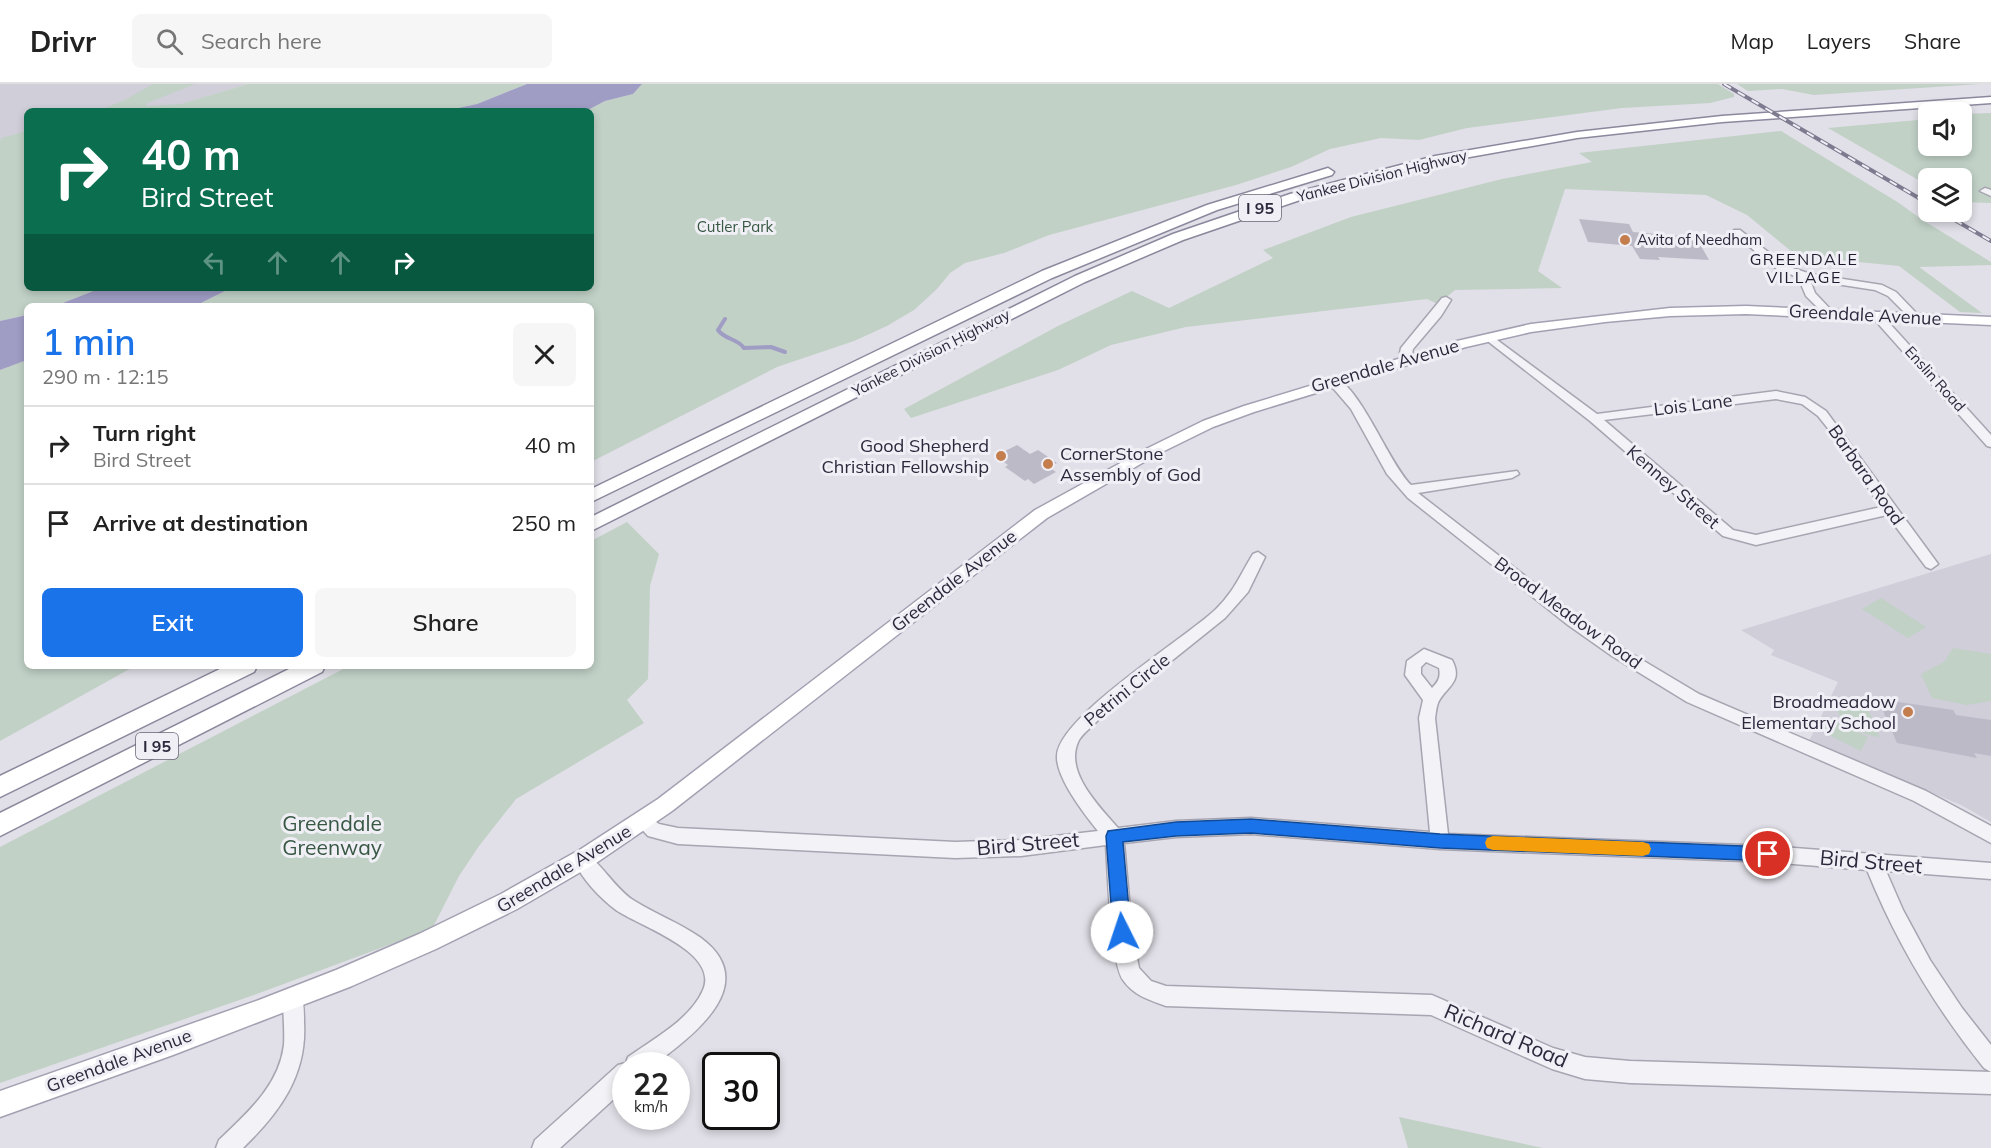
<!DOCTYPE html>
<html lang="en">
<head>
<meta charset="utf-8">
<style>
  body { margin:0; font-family:Mulish,sans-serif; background:#f6f6f6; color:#222; height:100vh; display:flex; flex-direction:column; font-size:22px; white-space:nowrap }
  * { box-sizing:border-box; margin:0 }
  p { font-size:20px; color:#767676 }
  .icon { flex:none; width:33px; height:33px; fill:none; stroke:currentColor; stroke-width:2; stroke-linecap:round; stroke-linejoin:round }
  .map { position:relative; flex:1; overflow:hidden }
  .details { position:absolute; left:24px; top:219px; width:570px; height:366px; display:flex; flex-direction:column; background:#fff; border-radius:9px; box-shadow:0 3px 9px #0003 }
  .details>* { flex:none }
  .banner { position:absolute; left:24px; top:24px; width:570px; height:183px; border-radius:9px; box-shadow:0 3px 9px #0003; background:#0b6e4f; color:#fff; overflow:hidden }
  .buttons { position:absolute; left:1918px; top:18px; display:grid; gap:12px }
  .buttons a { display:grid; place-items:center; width:54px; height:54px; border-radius:9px; background:#fff; box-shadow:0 3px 9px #0003; font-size:30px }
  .speed { position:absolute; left:612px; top:968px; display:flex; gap:12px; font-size:30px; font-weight:700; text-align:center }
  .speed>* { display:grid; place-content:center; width:78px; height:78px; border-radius:50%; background:#fff; box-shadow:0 3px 9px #0003; line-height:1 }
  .speed small { font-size:15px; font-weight:400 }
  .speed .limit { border:3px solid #111; border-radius:9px; background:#fff; color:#111 }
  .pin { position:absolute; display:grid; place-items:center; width:51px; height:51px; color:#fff; margin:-26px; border:3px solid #fff; border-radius:50%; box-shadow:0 2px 6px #0007 }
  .me { position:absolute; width:66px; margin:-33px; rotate:356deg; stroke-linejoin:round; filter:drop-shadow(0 0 4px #0008) }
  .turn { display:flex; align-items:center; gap:21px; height:126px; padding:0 18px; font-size:27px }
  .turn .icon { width:78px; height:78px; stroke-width:2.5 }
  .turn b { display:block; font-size:42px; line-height:51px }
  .lanes { display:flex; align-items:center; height:57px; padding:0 18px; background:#0003; justify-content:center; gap:30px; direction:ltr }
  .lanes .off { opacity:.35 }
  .round { display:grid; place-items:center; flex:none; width:63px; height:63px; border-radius:9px; background:#f6f6f6 }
  .summary { display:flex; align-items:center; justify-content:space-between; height:102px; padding:0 18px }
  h1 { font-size:36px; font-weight:600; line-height:45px; color:#1a73e8 }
  .cta { display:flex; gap:12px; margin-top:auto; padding:12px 18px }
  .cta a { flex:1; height:69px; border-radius:9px; background:#1a73e8; color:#fff; font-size:24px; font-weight:600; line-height:69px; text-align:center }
  .cta a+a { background:#f6f6f6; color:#222 }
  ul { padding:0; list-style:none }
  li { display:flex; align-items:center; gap:18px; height:78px; padding:0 18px; border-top:2px solid #e0e0e0 }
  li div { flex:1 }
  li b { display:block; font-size:22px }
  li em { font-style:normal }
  header { display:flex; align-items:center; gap:36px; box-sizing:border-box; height:84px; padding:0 30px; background:#fff; border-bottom:2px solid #e0e0e0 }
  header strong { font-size:28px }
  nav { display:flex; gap:33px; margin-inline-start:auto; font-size:21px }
  .search { width:420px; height:54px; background:#f6f6f6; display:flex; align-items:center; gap:15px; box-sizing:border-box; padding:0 21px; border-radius:9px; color:#767676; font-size:22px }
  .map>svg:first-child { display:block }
  .built { fill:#cfced9 }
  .green { fill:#c1d1c6 }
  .water { fill:#a09dc5 }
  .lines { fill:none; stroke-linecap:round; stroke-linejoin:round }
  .stream { stroke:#a09dc5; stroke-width:4 }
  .building { fill:#bcbac7 }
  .minor-casing { stroke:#a7a5b1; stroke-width:3 }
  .major-casing { stroke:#a3a0b2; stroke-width:3 }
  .highway-casing { stroke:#8b889d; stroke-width:3 }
  .minor { fill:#f3f2f6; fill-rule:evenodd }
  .major { fill:#fff; fill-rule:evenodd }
  .highway { fill:#fff; fill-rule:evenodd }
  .rail-casing { stroke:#7e7a90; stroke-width:4 }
  .rail { stroke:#f0eff5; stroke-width:2; stroke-dasharray:8; stroke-linecap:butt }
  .route { fill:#1a73e8; stroke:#114b97; stroke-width:1.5 }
  .slow { fill:#f59e0b }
  .poi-dot { fill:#c47d4d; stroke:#f0eff5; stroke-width:2 }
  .labels { text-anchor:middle; stroke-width:6; stroke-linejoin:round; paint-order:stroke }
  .far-street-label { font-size:15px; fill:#2d293d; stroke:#f0eff5 }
  .far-park-label { font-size:15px; fill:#385844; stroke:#f0eff5 }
  .far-poi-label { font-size:15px; fill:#2d293d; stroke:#f0eff5; text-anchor:start }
  .shield { fill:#f0eff5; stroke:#686474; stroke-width:1.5 }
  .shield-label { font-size:16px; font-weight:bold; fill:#2d293d }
  .far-neighbourhood-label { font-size:16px; letter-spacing:1.5px; fill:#201c2e; stroke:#f0eff5 }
  .street-label { font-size:18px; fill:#2d293d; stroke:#f0eff5 }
  .poi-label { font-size:18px; fill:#2d293d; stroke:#f0eff5; text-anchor:end }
  .near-park-label { font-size:21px; fill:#385844; stroke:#f0eff5 }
  .near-street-label { font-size:21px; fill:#2d293d; stroke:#f0eff5 }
</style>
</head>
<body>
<header>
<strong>Drivr</strong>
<div class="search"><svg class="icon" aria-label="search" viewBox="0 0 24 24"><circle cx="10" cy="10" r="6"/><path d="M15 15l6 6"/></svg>Search here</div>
<nav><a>Map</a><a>Layers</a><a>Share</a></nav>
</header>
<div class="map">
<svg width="1991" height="1064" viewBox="0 0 1991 1064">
  <rect width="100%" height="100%" fill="#e1dfe7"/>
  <g class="built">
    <path d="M0 0H248L159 27H27V65L0 72Z"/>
    <path d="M1991 470V738L1961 721 1809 657 1838 598 1771 571 1774 566 1741 546Z"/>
  </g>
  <g class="green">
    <path d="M153 0H195L145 20 147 22 181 20 248 0H527L477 20 444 27H97L125 16Z"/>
    <path d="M642 0H1718L1734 10V13L1710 19 1622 24 1467 44 1419 56 1381 54 1330 65 1291 83 1236 101 1049 151 1004 169 965 179 950 189 937 205 914 226 887 242 854 257 777 283 591 378V222H195L231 204H591V27H586L605 17 633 10Z"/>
    <path d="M1737 0H1980L1814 11 1782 5 1748 7Z"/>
    <path d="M1991 29V119L1962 118V94H1929V102L1828 44 1929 35V62H1962V30Z"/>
    <path d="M27 47V204H101L55 222H27V231L0 237V58L1 54Z"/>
    <path d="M1781 47 1899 119 1921 135 1991 178V181L1919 183 1982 229 1960 228 1899 182 1797 172 1747 131 1706 111 1565 105 1538 187 1562 204 1455 206 1438 220 1427 215 1186 243 1111 261 1058 286 911 334 904 325 1058 242 1132 207 1169 224 1273 174 1263 166 1351 133 1502 95 1592 78 1579 69Z"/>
    <path d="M27 276V582H135L0 657V286Z"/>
    <path d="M627 438 659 470 650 502 648 595 627 616 644 639 516 715 479 762 459 792 432 845 251 912 0 999V763L349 582H591V457Z"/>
    <path d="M1881 514 1926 543 1908 554 1862 525Z"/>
    <path d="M1953 564 1991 570V617L1967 621 1932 614 1921 590 1944 578Z"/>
    <path d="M1856 613 1863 614 1880 653C1862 651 1842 642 1836 623L1840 616Z"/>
    <path d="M1824 632 1868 653 1861 667 1817 645Z"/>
    <path d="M1399 1033 1543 1064H1408Z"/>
  </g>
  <g class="water">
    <path d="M527 0H642L633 10 605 17 586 27H444L477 20Z"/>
    <path d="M101 204H231L195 222H55Z"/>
    <path d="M27 231V276L0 286V237Z"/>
  </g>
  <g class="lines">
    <path class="stream" d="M725 235 718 246C725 256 737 254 744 264L771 263 785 268"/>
  </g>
  <g class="building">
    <path d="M1579 135 1629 140 1633 148 1696 153 1709 176 1658 173 1660 176 1640 175 1632 162 1588 158Z"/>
    <path d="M1017 361 1030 370 1038 366 1057 379 1049 383 1056 388 1034 400 1028 395 1025 397 1005 383 1008 381 995 372Z"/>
    <path d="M1878 615 1953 626 1956 631 1991 636V672L1974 669 1977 674 1897 659Z"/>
  </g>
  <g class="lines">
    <defs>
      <g id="minor">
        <path d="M1985 104 1991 106V112L1980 107Z"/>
        <path d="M1734 146H1740L1786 182 1811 190 1882 201 1896 208 1920 233 1919 235H1911L1888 212 1875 206 1810 196 1815 209 1834 229 1829 232 1825 231 1806 212 1798 193 1778 186 1734 150Z"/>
        <path d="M1446 213 1451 216 1441 232 1413 265 1412 269 1416 274 1414 276H1406L1400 269 1401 264 1442 214Z"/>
        <path d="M1877 229 1881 230 1991 351V363L1987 362 1873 234 1872 232Z"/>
        <path d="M1489 250 1597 330 1776 307 1805 313 1826 327 1938 480 1931 485 1926 483 1887 431 1756 461 1723 452 1590 337 1485 255 1483 253ZM1776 315 1802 320 1818 332 1830 347 1881 423 1756 451 1733 446 1604 336Z"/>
        <path d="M1333 293C1360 301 1388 378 1411 401L1517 387 1519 390 1512 394 1418 409 1578 533 1622 564 1699 610 1926 707 1991 742V759L1914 717 1687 618 1612 572 1568 541 1408 414 1387 390 1351 325 1327 297Z"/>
        <path d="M1258 468 1265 473 1248 508 1225 534 1099 635C1093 642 1084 648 1079 656 1063 687 1099 722 1118 744L1176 737 1251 734 1430 748 1419 634 1423 616 1405 591 1407 577 1424 565 1452 576C1464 599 1445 603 1438 619 1436 624 1436 629 1435 634L1448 750 1768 762 1991 779V795L1886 787 1903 826 1930 876 1962 924 1991 961V988L1984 984C1935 923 1896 858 1867 786L1768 778 1440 765 1251 750 1176 753 1124 759 1132 848 1139 884 1151 897 1166 902 1432 911 1553 964 1585 973 1630 977 1991 988V1010L1630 999 1585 995 1552 985 1431 931 1166 922C1149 916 1133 911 1123 896 1110 876 1108 789 1106 761L1021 772 955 774 678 760 648 752 634 737 637 732 643 729 659 740 678 744 955 758 1021 756 1098 747C1085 731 1056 694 1057 672 1058 633 1184 555 1215 526 1234 508 1240 491 1253 470ZM1426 578 1439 584C1441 593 1438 598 1432 604L1421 590V583Z"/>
        <path d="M583 769C599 775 615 805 633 816 655 830 680 839 701 854 760 898 698 948 660 976L653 981H626V1004L560 1064H532L535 1056 618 981 626 979 628 973C653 955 690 936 703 906 720 868 639 842 616 826 600 814 582 795 574 777L576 771Z"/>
        <path d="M293 904 300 907C304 917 304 928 304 939 307 992 279 1029 243 1064H216L219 1056C247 1029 279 1002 284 961 285 946 283 930 283 914L286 907Z"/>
      </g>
      <path id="major" d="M1746 222 1991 233V241L1746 230 1670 232 1605 238 1531 248 1466 263 1254 328 1213 343 1156 371 1047 434 672 727 596 779 517 825 436 865 352 902 173 971 0 1033V1007L259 916 336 886 419 850 501 810 581 765 658 715 1035 426 1146 365 1203 337 1244 322 1457 257 1531 240 1670 224Z"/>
      <g id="highway">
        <path d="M1991 13V19L1722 38 1577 54 1436 79 1300 116 1183 156 1085 198 591 447V433L1075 192 1173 150 1290 110 1435 72 1577 48 1722 32Z"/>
        <path d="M1328 84 1334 88 1332 91 1217 126 1052 194 591 418V405L1042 187 1207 121Z"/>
        <path d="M226 582H257L254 588 0 713V692Z"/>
        <path d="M295 582H325L322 588 0 752V729Z"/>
      </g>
    </defs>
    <use href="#minor" class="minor-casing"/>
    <use href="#major" class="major-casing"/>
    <use href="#highway" class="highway-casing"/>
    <use href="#minor" class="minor"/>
    <use href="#major" class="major"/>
    <use href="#highway" class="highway"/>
    <defs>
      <g id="rail">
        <path d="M1724 0 1929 120"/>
        <path d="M1941 128 1991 157"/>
      </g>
    </defs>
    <use href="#rail" class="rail-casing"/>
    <use href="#rail" class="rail"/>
  </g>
  <path class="route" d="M1251 735 1440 750 1768 763 1774 765 1776 770 1774 775 1768 777 1440 764 1251 749 1176 752 1123 758 1131 848 1128 854 1122 856 1116 854 1113 848 1106 752 1108 747 1176 738Z"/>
  <path class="slow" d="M1493 752 1643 758 1649 760 1651 765 1649 770 1643 772 1493 766 1487 764 1485 759 1487 754Z"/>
  <g class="poi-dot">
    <circle cx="1625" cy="156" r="6"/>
    <circle cx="1001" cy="372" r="6"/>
    <circle cx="1048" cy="380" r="6"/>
    <circle cx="1908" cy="628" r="6"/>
  </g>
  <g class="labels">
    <g class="far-street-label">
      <text transform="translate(1382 92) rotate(-14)" y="5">Yankee Division Highway</text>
      <text transform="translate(931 269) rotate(-27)" y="5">Yankee Division Highway</text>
      <text transform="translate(1935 295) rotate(48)" y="5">Enslin Road</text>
    </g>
    <g class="far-park-label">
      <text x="735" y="148">Cutler Park</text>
    </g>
    <g class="far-poi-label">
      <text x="1637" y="161">Avita of Needham</text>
    </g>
    <g class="shield">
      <rect x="1239" y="111" width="42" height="26" rx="4.5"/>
      <rect x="136" y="649" width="42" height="26" rx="4.5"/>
    </g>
    <g class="shield-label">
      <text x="1260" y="130">I 95</text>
      <text x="157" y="668">I 95</text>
    </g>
    <g class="far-neighbourhood-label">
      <text x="1804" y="181">GREENDALE<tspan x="1804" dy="18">VILLAGE</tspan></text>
    </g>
    <g class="street-label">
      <text transform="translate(1865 231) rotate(3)" y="6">Greendale Avenue</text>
      <text transform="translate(1385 282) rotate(-16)" y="6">Greendale Avenue</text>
      <text transform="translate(1693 321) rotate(-7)" y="6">Lois Lane</text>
      <text transform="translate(1866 391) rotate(55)" y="6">Barbara Road</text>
      <text transform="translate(1673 403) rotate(41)" y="6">Kenney Street</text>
      <text transform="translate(954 497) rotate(-38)" y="6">Greendale Avenue</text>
      <text transform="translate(1568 529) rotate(36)" y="6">Broad Meadow Road</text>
      <text transform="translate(1127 606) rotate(-39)" y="6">Petrini Circle</text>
      <text transform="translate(564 785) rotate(-31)" y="6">Greendale Avenue</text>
      <text transform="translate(119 977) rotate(-20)" y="6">Greendale Avenue</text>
    </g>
    <g class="poi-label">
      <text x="989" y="368">Good Shepherd<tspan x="989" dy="21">Christian Fellowship</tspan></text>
      <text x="1060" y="376" text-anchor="start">CornerStone<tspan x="1060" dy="21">Assembly of God</tspan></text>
      <text x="1896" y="624">Broadmeadow<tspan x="1896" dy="21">Elementary School</tspan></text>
    </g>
    <g class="near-park-label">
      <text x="332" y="747">Greendale<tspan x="332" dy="24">Greenway</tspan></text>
    </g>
    <g class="near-street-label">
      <text transform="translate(1028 760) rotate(-5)" y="7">Bird Street</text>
      <text transform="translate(1871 778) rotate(5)" y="7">Bird Street</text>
      <text transform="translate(1506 952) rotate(23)" y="7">Richard Road</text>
    </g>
  </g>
</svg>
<div class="buttons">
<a><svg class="icon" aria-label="sound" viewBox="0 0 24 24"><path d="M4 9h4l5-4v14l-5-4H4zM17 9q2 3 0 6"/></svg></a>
<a><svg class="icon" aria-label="layers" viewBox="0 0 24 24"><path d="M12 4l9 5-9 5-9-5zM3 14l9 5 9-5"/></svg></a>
</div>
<div class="speed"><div>22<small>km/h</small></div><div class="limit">30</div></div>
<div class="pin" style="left:1768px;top:770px;background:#d93025"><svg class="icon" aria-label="arrive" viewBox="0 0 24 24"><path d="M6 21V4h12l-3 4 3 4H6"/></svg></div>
<svg class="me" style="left:1122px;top:848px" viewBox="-20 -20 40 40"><circle r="19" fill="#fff"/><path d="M0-13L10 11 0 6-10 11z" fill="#1a73e8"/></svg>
<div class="banner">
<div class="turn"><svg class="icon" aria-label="right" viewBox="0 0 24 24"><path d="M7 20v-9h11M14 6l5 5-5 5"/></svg><div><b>40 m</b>Bird Street</div></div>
<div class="lanes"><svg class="icon off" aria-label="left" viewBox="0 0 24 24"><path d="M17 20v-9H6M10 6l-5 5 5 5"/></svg><svg class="icon off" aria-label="ahead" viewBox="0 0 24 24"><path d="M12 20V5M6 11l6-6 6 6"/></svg><svg class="icon off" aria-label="ahead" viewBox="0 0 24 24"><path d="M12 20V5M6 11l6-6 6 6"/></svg><svg class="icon" aria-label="right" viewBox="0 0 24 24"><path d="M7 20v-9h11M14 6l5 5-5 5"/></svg></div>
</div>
<section class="details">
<div class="summary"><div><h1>1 min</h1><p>290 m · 12:15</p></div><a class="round"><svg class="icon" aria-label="close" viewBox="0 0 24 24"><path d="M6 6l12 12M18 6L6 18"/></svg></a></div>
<ul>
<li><svg class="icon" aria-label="right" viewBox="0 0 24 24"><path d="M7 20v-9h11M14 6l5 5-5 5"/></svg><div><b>Turn right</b><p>Bird Street</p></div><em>40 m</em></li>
<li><svg class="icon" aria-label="arrive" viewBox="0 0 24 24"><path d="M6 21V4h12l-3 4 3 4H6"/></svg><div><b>Arrive at destination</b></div><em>250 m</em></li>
</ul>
<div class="cta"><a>Exit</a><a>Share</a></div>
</section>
</div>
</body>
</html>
